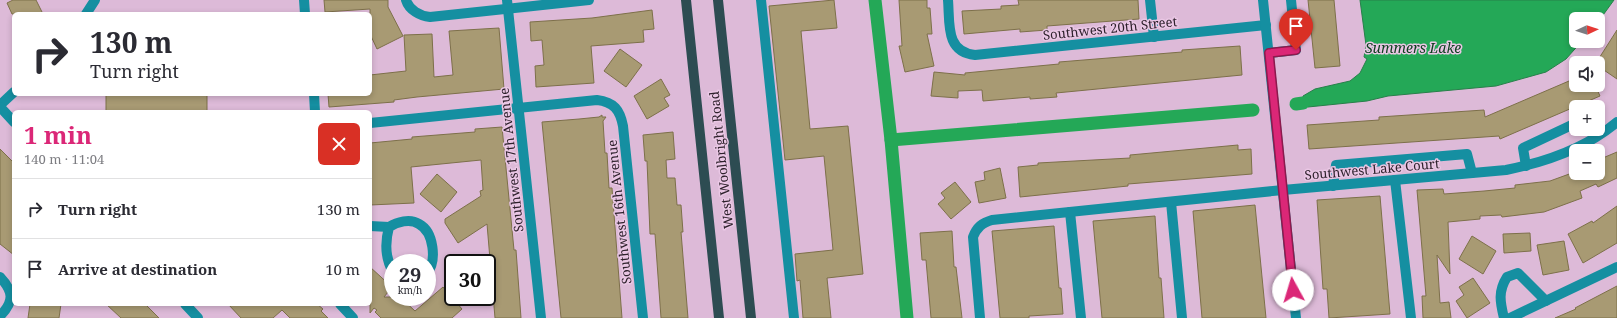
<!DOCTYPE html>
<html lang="en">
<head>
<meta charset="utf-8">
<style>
  body { margin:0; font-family:"Noto Serif",serif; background:#f2f2f3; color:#2b2b33; height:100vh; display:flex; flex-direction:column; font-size:15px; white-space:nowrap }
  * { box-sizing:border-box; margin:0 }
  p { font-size:13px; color:#7c7c81 }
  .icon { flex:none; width:22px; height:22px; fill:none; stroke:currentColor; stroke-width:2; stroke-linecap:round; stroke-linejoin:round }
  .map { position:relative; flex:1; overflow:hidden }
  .sheet { position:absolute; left:12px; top:110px; width:360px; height:196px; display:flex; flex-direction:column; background:#fff; border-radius:6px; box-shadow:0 2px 6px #0003 }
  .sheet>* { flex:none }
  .top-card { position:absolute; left:12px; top:12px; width:360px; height:84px; border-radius:6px; box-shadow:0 2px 6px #0003; background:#fff; color:#2b2b33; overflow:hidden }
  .needle { width:26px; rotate:86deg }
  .tools { position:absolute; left:1569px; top:12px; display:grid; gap:8px }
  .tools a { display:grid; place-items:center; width:36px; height:36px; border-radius:6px; background:#fff; box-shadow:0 2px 6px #0003; font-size:20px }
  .speed { position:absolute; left:384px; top:254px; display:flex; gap:8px; font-size:20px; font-weight:700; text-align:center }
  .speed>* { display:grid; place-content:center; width:52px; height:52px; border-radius:50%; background:#fff; box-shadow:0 2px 6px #0003; line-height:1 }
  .speed small { font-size:10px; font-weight:400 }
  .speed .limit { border:2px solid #111; border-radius:6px; background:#fff; color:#111 }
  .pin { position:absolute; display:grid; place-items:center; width:34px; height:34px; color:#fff; margin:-41px -17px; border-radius:50% 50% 50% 0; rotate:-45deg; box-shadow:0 0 4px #0007 }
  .pin .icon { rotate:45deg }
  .me { position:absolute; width:44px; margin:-22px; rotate:354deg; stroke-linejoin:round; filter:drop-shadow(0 0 3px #0008) }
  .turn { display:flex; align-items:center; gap:14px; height:84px; padding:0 12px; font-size:18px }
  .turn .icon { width:52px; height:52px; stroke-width:2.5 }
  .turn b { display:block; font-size:28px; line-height:34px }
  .round { display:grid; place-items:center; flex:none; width:42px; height:42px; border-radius:6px; background:#f2f2f3 }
  .summary { display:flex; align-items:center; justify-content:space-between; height:68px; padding:0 12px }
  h1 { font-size:24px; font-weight:700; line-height:30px; color:#db2777 }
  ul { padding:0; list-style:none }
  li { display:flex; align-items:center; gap:12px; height:60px; padding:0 12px; border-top:1px solid #e1e1e2 }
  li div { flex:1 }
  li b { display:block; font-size:15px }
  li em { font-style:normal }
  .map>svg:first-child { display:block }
  .water { fill:#24a857; stroke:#27804a }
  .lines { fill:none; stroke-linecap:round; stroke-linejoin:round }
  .canal { stroke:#24a857; stroke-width:13 }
  .building { fill:#a89a73; stroke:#7d704a }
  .minor { stroke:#158fa1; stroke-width:10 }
  .major { stroke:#2d4c52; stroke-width:10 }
  .route-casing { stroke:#8e194d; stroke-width:10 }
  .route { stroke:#db2777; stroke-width:7 }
  .labels { text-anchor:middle; stroke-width:3; stroke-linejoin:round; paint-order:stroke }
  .street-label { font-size:13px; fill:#2e212c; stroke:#eac7e5 }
  .water-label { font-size:14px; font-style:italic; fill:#0f4020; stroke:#eac7e5 }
</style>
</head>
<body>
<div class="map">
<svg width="1617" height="318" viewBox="0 0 1617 318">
  <rect width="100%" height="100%" fill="#ddbad8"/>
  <path class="water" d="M1360 0H1614L1598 22V19H1576V41H1582L1566 59 1546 72 1496 86 1388 96 1367 101 1308 107 1303 103V96L1315 89 1350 81 1360 73 1367 59 1364 57 1366 45Z"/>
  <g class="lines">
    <g class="canal">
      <path d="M875 0 891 140 907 318"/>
      <path d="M1296 104 1303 103"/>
      <path d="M891 140 1253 110"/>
    </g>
  </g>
  <g class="building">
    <path d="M13 0H36L43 14H12L7 3Z"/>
    <path d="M324 0H388V7L403 36 377 49 370 34V9L325 12Z"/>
    <path d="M834 0 837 28 801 31 810 129 848 126 863 274 827 278 831 318H803L800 280 797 281 795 254 833 250 824 156 785 160 769 6Z"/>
    <path d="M899 0H927V8H930L932 34H927L934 66 905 72 899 46H902Z"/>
    <path d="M1018 0H1138L1139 19 1047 26V30L1020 32V29L964 34 962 11 1001 9V6L1019 5Z"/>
    <path d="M1308 0H1334L1340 66 1315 68Z"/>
    <path d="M652 10 654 29 643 30 644 42 591 46 594 83 536 87 535 66 544 65 542 40 531 41 530 22 592 18Z"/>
    <path d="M499 28 504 89 417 97 394 100V102L329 107 328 94H370V75L406 71 404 35 432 34 434 77 453 75 449 31Z"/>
    <path d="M1617 30V79L1598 66V63H1596Z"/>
    <path d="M1240 46 1242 75 1056 93 1057 97 1030 99V97L983 101 982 90 958 91V98L931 96 934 72 965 75V73L1059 64V62L1182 52V50Z"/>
    <path d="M620 49 642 65 626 87 604 71Z"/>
    <path d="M1576 78V85H1595L1600 96 1500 139 1499 136 1309 149 1307 125 1379 120V117L1484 110 1485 117Z"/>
    <path d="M661 79 670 95 664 98 669 106 647 119 634 96Z"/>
    <rect x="106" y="94" width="101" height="18"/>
    <path d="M602 115V117H606L603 121 605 153H607L609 188H612L622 318H561L542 122 579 119 599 117Z"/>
    <path d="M502 127 514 250H516L521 318H495L487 224 458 243 445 223V219L481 196 480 191 483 190 481 160 411 167 414 203 370 205V143L412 139V137L475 132V129Z"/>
    <path d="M673 132 675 159 666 160 667 178H675L677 205H681L683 232H681L688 318H661L655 234H650L647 161H645L643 135Z"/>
    <path d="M1238 145V150L1251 149 1252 174 1128 184V186L1020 197 1018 167 1038 165V163L1130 158V155Z"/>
    <path d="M0 149 14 163V255L0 244Z"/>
    <path d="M1617 152V178L1598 187 1596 184 1580 191 1582 198 1544 212 1502 217 1501 215 1480 216V219L1448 222 1450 274 1437 255 1440 303 1449 302 1451 318H1423L1422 296H1426L1417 190 1443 189 1444 194 1484 191 1515 188V185L1550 181 1572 173H1598V160Z"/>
    <path d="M1000 168 1006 198 979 203 975 182 985 180 984 172Z"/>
    <path d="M437 174 457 192 441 212 420 194Z"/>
    <path d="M955 182 971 202 951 219 938 204 945 198 941 193Z"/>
    <path d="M1380 196 1390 314 1329 318 1327 289H1323L1317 200Z"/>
    <path d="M1255 205 1266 318H1202L1193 211Z"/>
    <path d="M1617 206V243L1583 263 1568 234 1592 221 1593 223Z"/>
    <path d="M1155 216 1159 278H1161L1164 318H1102L1093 221Z"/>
    <path d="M1054 226 1059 288H1061L1063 314 1029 316V318H1000L992 231Z"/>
    <path d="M952 231 954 267H956L962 318H931L926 260H922L920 233Z"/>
    <path d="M1530 233 1531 251 1504 253 1503 234Z"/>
    <path d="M1472 236 1496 251 1483 274 1459 259Z"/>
    <path d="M1564 241 1569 270 1543 275 1537 245Z"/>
    <path d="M370 267 392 287 384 297H400L415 311 443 287 462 309 452 318H381L375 312 377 310 374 308 370 313Z"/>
    <path d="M1473 278 1490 303 1467 318 1456 301 1464 295 1459 287Z"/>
    <path d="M1617 286V318H1555L1576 309 1575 308Z"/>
    <path d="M30 304H61L59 318H28Z"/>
    <path d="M106 304H145L159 318H121Z"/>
    <path d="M228 304H317L323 309 321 311 328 318H290L282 310 273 318H241Z"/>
  </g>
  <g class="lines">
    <g class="minor">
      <path d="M304 0 305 14"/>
      <path d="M406 0C409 10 420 16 430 17L589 0"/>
      <path d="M507 0 541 318"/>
      <path d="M761 0 794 318"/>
      <path d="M948 0C950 23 945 52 975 55L1266 25"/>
      <path d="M1150 0 1154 37"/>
      <path d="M1263 0 1296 318"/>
      <path d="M86 14 95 0"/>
      <path d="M1269 53 1296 50 1291 0"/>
      <path d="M314 94 315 112"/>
      <path d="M0 105 14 92"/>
      <path d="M0 107 14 122"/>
      <path d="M370 123 597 100C614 102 620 110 623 126L643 318"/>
      <path d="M1526 166 1523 148 1576 123"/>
      <path d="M1395 180 1411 318"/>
      <path d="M1333 186 1336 165 1467 154 1472 173"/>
      <path d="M1171 202 1182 318"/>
      <path d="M1070 212 1081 318"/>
      <path d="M370 226 389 227"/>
      <path d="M393 272C385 258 385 242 389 227 397 222 410 218 419 224 434 232 437 261 427 273"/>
      <path d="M0 277C13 291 15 301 0 316"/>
      <path d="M185 304 198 318"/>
      <path d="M340 304 353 318"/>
      <path d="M980 318 973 237C977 227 982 223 992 220L1283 190 1506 170C1546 162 1585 149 1617 122"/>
      <path d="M1504 318C1500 302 1498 291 1507 277L1518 273 1546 301"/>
      <path d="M1510 318 1617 267"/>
    </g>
    <g class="major">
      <path d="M686 0 719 318"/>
      <path d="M718 0 751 318"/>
    </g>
  </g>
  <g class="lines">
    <defs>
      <path id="route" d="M1293 290 1269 53 1296 50"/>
    </defs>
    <use href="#route" class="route-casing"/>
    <use href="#route" class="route"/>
  </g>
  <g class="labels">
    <g class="street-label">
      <text transform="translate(1110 28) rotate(-6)" y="5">Southwest 20th Street</text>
      <text transform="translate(511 160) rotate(-96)" y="5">Southwest 17th Avenue</text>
      <text transform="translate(721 160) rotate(-96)" y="5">West Woolbright Road</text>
      <text transform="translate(1372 169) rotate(-5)" y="5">Southwest Lake Court</text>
      <text transform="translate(619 212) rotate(-96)" y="5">Southwest 16th Avenue</text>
    </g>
    <g class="water-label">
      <text x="1413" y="53">Summers Lake</text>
    </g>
  </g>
</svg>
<div class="tools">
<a><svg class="needle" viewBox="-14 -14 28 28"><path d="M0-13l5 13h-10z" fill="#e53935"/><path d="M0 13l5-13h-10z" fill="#7c7c81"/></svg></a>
<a><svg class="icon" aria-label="sound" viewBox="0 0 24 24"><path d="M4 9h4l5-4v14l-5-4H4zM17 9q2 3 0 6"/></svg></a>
<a>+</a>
<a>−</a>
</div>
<div class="speed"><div>29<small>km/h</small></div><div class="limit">30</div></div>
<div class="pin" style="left:1296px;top:50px;background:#d93025"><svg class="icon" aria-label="arrive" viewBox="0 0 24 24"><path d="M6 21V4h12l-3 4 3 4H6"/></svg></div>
<svg class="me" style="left:1293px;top:290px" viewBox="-20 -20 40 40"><circle r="19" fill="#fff"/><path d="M0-13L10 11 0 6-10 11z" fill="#db2777"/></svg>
<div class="top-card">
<div class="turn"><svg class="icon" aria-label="right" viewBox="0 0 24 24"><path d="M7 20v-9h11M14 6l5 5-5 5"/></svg><div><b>130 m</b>Turn right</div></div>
</div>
<section class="sheet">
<div class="summary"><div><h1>1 min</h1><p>140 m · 11:04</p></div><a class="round" style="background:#d93025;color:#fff"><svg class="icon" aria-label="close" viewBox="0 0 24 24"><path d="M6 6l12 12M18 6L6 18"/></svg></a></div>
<ul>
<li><svg class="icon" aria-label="right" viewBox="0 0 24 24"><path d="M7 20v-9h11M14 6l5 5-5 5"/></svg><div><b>Turn right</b></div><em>130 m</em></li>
<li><svg class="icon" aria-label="arrive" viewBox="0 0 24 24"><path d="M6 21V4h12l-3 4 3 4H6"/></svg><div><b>Arrive at destination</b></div><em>10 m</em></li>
</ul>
</section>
</div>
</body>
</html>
